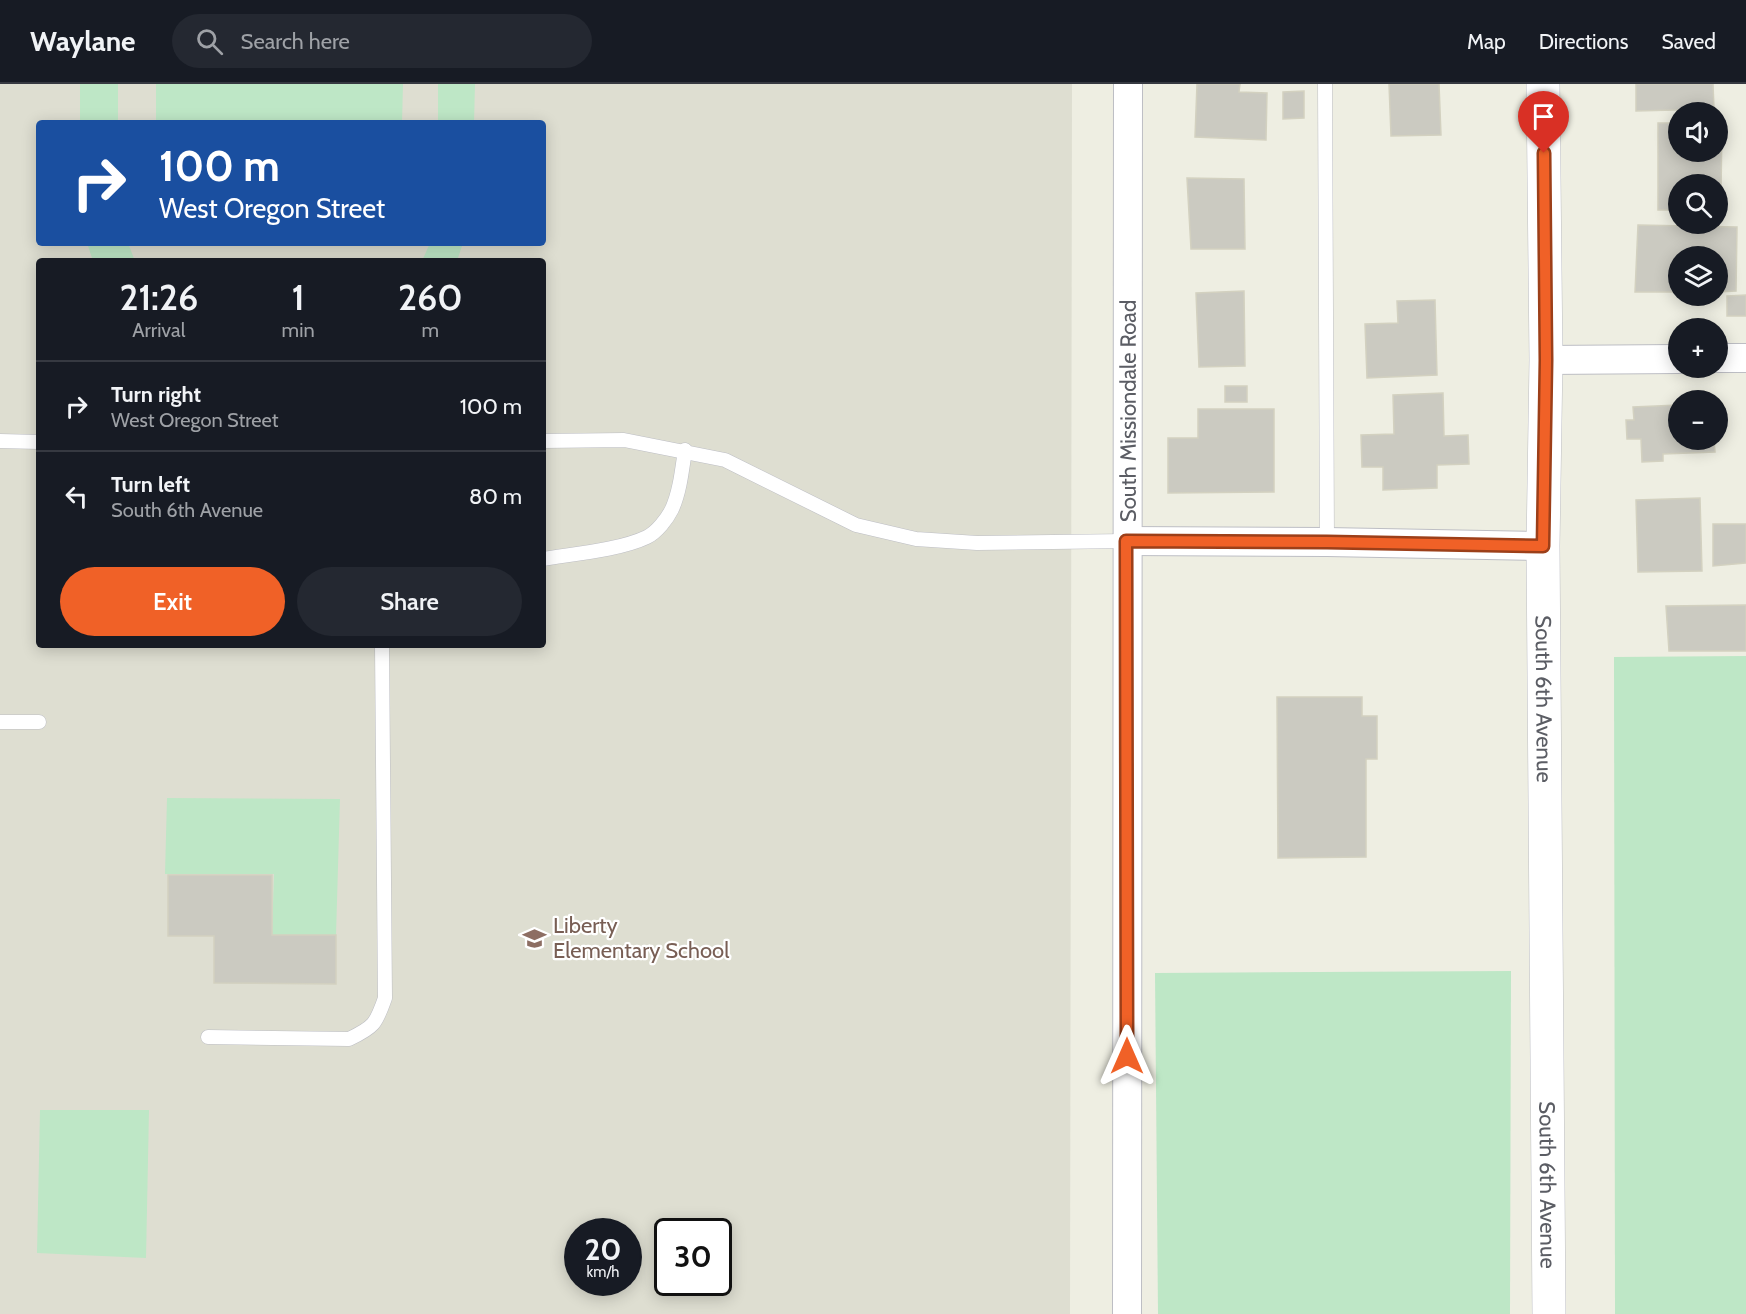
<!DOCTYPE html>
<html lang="en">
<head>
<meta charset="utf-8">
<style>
  body { margin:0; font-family:Cabin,sans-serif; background:#242831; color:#f1f3f6; height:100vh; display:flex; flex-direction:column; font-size:22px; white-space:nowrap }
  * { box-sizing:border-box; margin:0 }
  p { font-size:20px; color:#9ea1a6 }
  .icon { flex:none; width:33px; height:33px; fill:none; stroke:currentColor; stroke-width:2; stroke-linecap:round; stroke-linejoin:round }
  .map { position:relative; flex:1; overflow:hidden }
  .details { position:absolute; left:36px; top:174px; width:510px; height:390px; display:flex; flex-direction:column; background:#171b24; border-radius:6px; box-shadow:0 3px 15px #0003 }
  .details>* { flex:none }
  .top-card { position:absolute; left:36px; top:36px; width:510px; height:126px; border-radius:6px; box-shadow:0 3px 15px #0003; background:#1a4fa0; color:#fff; overflow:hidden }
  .controls { position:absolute; left:1668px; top:18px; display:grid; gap:12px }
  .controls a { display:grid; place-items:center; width:60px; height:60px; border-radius:50%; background:#171b24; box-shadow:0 3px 15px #0003; font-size:30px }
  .speed { position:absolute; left:564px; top:1134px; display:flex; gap:12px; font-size:30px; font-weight:700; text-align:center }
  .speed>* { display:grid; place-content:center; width:78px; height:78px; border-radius:50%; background:#171b24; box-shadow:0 3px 15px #0003; line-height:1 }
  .speed small { font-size:15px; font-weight:400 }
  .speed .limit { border:3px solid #111; border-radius:9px; background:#fff; color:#111 }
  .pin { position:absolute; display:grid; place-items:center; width:51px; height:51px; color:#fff; margin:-62px -26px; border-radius:50% 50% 50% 0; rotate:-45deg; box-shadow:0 0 6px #0007 }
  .pin .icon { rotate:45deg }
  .me { position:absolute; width:66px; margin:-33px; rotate:0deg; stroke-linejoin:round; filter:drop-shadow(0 0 4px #0008) }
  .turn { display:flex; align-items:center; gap:21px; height:126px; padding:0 24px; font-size:27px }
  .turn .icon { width:78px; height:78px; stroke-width:2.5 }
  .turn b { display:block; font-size:42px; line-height:51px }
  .eta { display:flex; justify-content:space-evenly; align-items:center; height:102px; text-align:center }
  .eta b { font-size:36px; font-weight:600; line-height:42px }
  .primary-button { display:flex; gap:12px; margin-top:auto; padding:12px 24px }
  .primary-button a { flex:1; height:69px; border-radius:36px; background:#f06127; color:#fff; font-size:24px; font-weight:600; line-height:69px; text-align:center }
  .primary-button a+a { background:#242831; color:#f1f3f6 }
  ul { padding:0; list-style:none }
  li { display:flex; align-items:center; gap:18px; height:90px; padding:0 24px; border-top:2px solid #363941 }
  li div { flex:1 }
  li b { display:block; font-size:22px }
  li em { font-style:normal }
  header { display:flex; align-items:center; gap:36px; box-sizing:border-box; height:84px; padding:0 30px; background:#171b24; border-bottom:2px solid #363941 }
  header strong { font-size:28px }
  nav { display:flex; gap:33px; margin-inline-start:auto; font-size:21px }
  .search { width:420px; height:54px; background:#242831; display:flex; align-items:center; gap:15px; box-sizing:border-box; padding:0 21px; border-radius:33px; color:#9ea1a6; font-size:22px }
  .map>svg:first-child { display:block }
  .education { fill:#deded1; fill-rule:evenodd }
  .green { fill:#bee7c6 }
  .building { fill:#cbcac1; stroke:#d3d1c0; stroke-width:1.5 }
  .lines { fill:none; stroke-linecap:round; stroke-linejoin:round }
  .service-casing { stroke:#bdbec4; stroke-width:15 }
  .minor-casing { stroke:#bdbec4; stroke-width:30 }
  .tertiary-casing { stroke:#bdbec4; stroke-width:34 }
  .service { stroke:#fff; stroke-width:14 }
  .minor { stroke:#fff; stroke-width:28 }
  .tertiary { stroke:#fff; stroke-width:33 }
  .route-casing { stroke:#9c3f19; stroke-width:15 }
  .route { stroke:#f06127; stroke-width:10 }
  .labels { text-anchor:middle; stroke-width:4.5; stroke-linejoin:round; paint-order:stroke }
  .street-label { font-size:22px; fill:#5b5d64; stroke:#fff }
  .education-label { font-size:22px; fill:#785e54; stroke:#fff; text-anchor:start }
</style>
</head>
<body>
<header>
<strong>Waylane</strong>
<div class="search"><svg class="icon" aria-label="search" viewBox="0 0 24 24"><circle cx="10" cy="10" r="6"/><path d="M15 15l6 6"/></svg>Search here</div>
<nav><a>Map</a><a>Directions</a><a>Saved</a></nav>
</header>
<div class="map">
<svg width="1746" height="1230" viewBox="0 0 1746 1230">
  <rect width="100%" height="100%" fill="#eeeee2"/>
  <path class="education" d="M0 0H1072L1070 1230H0ZM39 39H543V159H39ZM39 177H543V561H39ZM578 1148H628V1198H578ZM668 1148H718V1198H668Z"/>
  <g class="green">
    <rect x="80" y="0" width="38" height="39"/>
    <path d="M156 0H403L402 39H156Z"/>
    <path d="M438 0H475L474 39H438Z"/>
    <path d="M87 159H128L135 177H93Z"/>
    <path d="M430 159H463L457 177H422Z"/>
    <path d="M1746 572V1230H1615L1614 573Z"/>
    <path d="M167 714 340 715 336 851H272L274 790H165Z"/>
    <path d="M1511 887 1510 1230H1158L1155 889Z"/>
    <path d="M40 1026H149L146 1174 37 1169Z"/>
  </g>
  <g class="building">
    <path d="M1197 0H1240L1239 8 1267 9 1266 56 1195 53Z"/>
    <path d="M1389 0H1439L1441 51 1391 52Z"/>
    <path d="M1636 0H1713L1714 25 1636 27Z"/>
    <path d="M1304 7V34L1283 35V8Z"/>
    <path d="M1658 39H1678V68H1718V40H1722L1721 109H1718V100H1678V126H1658Z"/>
    <path d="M1187 94 1244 95 1245 165H1191Z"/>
    <path d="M1638 141 1737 143 1736 207 1718 208V172H1678V208H1635Z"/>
    <path d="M1244 207 1245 282 1199 283 1196 209Z"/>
    <path d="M1746 211V232H1727V212Z"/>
    <path d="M1435 216 1437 291 1367 294 1365 240 1398 239 1397 217Z"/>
    <rect x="1225" y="302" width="22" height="16"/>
    <path d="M1443 309 1444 352 1468 351 1469 380 1437 381V404L1383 406V383H1362L1361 351 1394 350 1393 311Z"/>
    <path d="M1678 321V356H1714L1715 368 1663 370V377L1642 378 1641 355H1627L1626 336H1634L1633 323Z"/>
    <path d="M1198 325H1274V408L1168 409V354H1198Z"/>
    <path d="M1700 414 1702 487 1638 488 1636 416Z"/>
    <path d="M1713 440H1746V479L1713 482Z"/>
    <path d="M1746 521V567H1669L1666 522Z"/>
    <path d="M1277 613H1362V632H1377V675H1366V773L1278 774Z"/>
    <path d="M168 791H272V851H336V900L214 899V852H168Z"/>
  </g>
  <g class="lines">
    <defs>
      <g id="service">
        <path d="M1325 0 1327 458"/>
        <path d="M0 357 39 358"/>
        <path d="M543 357 624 356 725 376 856 441 916 455 977 459 1126 457"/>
        <path d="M543 475C573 470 620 466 647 453 657 448 667 435 672 425 680 407 682 386 685 366"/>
        <path d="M0 638H39"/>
        <path d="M208 953 349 955C374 943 376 940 385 914L382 561"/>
      </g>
      <g id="minor">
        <path d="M1718 274H1746"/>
        <path d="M1546 276 1678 275"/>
        <path d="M1126 457 1327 458 1543 462"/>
        <path id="s1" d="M1127 1230 1128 0"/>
      </g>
      <g id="tertiary">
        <path id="s2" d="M1543 0 1546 276 1543 462 1549 1230"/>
      </g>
    </defs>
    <use href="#service" class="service-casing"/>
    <use href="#minor" class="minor-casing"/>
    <use href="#tertiary" class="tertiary-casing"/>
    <use href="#service" class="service"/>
    <use href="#minor" class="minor"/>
    <use href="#tertiary" class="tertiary"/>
  </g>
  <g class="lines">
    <defs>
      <path id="route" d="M1127 972 1126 457 1327 458 1543 462 1546 276 1544 69"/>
    </defs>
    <use href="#route" class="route-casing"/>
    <use href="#route" class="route"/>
  </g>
  <defs>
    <symbol id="school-bare" viewBox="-9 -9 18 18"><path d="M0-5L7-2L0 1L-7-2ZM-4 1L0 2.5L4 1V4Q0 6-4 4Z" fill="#8d6e63" stroke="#fff" stroke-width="2.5" paint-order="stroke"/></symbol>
  </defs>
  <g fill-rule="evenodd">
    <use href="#school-bare" x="518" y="838" width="33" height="33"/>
  </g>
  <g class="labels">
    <g class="street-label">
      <text dy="8" stroke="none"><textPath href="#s1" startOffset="903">South Missiondale Road</textPath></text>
      <text dy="8" stroke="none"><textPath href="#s2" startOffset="615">South 6th Avenue</textPath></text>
      <text dy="8" stroke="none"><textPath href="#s2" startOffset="1101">South 6th Avenue</textPath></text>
    </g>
    <g class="education-label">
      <text x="553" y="849">Liberty<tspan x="553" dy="25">Elementary School</tspan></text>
    </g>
  </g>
</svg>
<div class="controls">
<a><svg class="icon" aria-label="sound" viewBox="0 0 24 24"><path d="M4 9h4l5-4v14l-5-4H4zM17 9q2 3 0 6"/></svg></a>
<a><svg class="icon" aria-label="search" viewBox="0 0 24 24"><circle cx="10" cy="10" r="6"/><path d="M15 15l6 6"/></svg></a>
<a><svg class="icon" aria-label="layers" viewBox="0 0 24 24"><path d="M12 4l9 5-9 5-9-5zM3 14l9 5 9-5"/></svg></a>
<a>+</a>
<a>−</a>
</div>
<div class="speed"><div>20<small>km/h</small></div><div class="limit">30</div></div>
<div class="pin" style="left:1544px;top:69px;background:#d93025"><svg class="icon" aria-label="arrive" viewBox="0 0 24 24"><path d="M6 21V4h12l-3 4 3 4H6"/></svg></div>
<svg class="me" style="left:1127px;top:972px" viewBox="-20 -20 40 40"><path d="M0-17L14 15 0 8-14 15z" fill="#f06127" stroke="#fff" stroke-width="4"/></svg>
<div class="top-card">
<div class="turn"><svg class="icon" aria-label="right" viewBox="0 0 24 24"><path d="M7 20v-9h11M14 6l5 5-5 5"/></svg><div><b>100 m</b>West Oregon Street</div></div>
</div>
<section class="details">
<div class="eta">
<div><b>21:26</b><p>Arrival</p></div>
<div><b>1</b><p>min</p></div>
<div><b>260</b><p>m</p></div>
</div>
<ul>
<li><svg class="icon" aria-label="right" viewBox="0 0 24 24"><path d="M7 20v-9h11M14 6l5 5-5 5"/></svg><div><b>Turn right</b><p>West Oregon Street</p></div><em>100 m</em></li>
<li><svg class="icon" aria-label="left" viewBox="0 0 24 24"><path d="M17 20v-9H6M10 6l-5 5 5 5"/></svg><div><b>Turn left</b><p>South 6th Avenue</p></div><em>80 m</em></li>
</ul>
<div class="primary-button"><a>Exit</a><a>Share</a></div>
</section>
</div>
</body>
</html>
